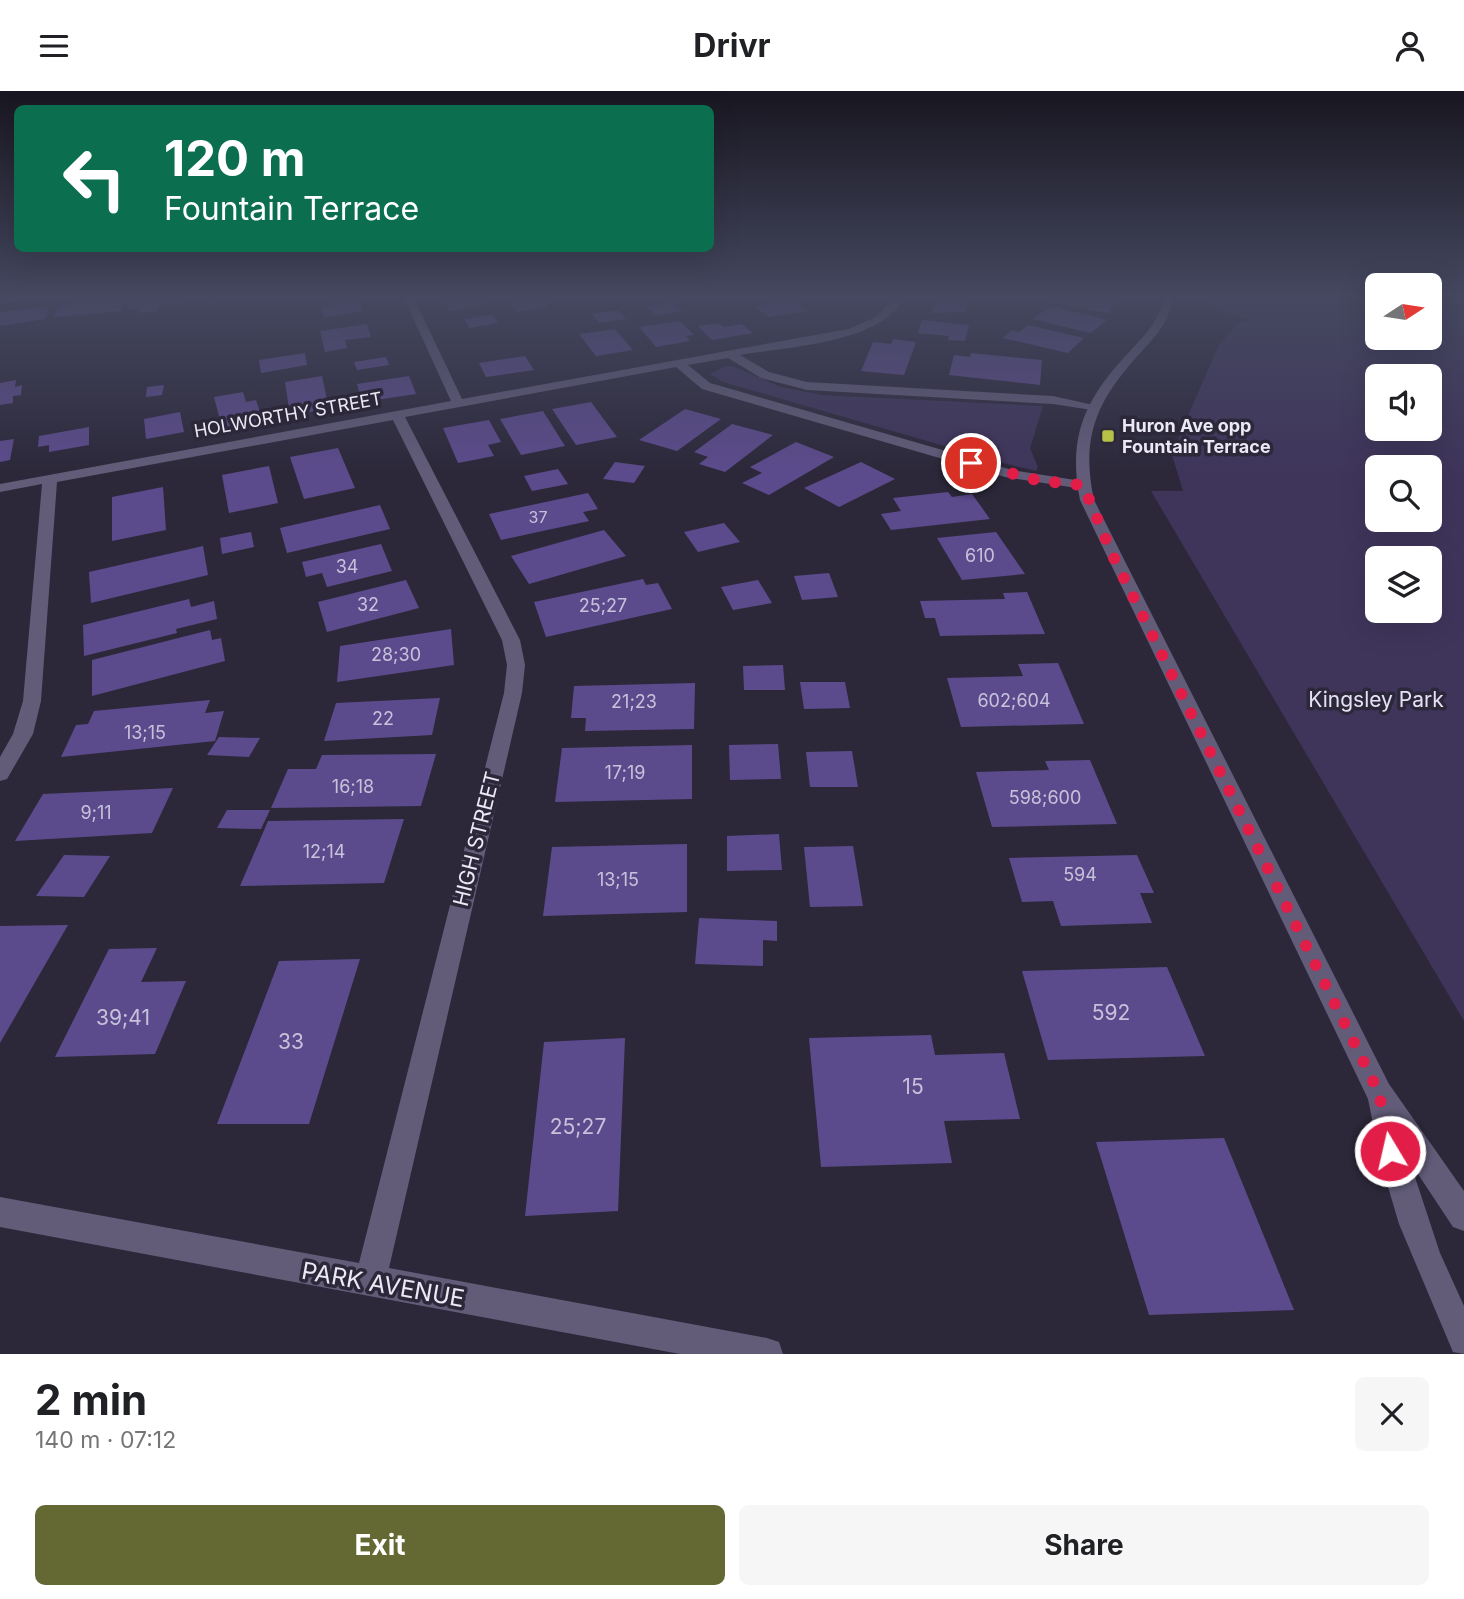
<!DOCTYPE html>
<html lang="en">
<head>
<meta charset="utf-8">
<style>
  body { margin:0; font-family:Inter,sans-serif; background:#f6f6f6; color:#202124; height:100vh; display:flex; flex-direction:column; font-size:26px; white-space:nowrap }
  * { box-sizing:border-box; margin:0 }
  p { font-size:23px; color:#757577 }
  .icon { flex:none; width:38px; height:38px; fill:none; stroke:currentColor; stroke-width:2; stroke-linecap:round; stroke-linejoin:round }
  .map { position:relative; height:1263px; overflow:hidden }
  .side { display:flex; flex-direction:column; background:#fff; flex:1 }
  .side>* { flex:none }
  .guide { position:absolute; left:14px; top:14px; width:700px; height:147px; border-radius:10px; box-shadow:0 7px 28px #0002; background:#0b6e4f; color:#fff; overflow:hidden }
  .needle { width:46px; rotate:78deg }
  .tools { position:absolute; left:1365px; top:182px; display:grid; gap:14px }
  .tools a { display:grid; place-items:center; width:77px; height:77px; border-radius:10px; background:#fff; box-shadow:0 7px 28px #0002; font-size:35px }
  .pin { position:absolute; display:grid; place-items:center; width:60px; height:60px; color:#fff; margin:-30px; border:4px solid #fff; border-radius:50%; box-shadow:0 2px 7px #0007 }
  .me { position:absolute; width:77px; margin:-38px; rotate:351deg; stroke-linejoin:round; filter:drop-shadow(0 0 5px #0008) }
  .turn { display:flex; align-items:center; gap:24px; height:147px; padding:0 35px; font-size:32px }
  .turn .icon { width:91px; height:91px; stroke-width:2.5 }
  .turn b { display:block; font-size:49px; line-height:60px }
  .round { display:grid; place-items:center; flex:none; width:74px; height:74px; border-radius:10px; background:#f6f6f6 }
  .headline { display:flex; align-items:center; justify-content:space-between; height:119px; padding:0 35px }
  h1 { font-size:42px; font-weight:700; line-height:52px }
  .button { display:flex; gap:14px; margin-top:auto; padding:14px 35px }
  .button a { flex:1; height:80px; border-radius:10px; background:#646934; color:#fff; font-size:28px; font-weight:700; line-height:80px; text-align:center }
  .button a+a { background:#f6f6f6; color:#202124 }
  header { display:flex; justify-content:space-between; align-items:center; height:91px; padding:0 35px; background:#fff; font-size:32px; font-weight:700 }
  .map>svg:first-child { display:block }
  .green { fill:#3f355b; fill-rule:evenodd }
  .building { fill:#5c4b8c }
  .lines { fill:none; stroke-linecap:round; stroke-linejoin:round }
  .minor { fill:#625c79; fill-rule:evenodd }
  .tertiary { fill:#625c79; fill-rule:evenodd }
  .route { stroke:#e11d48; stroke-width:12; stroke-dasharray:0 21.6 }
  .poi-dot { fill:#b6c148; stroke:#2c283a; stroke-width:2.5 }
  .labels { text-anchor:middle; stroke-width:7; stroke-linejoin:round; paint-order:stroke }
  .far-number-label { font-size:16px; fill:#c7c2db }
  .far-street-label { font-size:18px; fill:#ebe9f5; stroke:#2c283a }
  .far-poi-label { font-size:18px; font-weight:bold; fill:#ebe9f5; stroke:#2c283a; text-anchor:start }
  .number-label { font-size:18px; fill:#c7c2db }
  .park-label { font-size:21px; fill:#e5e1f5; stroke:#2c283a }
  .street-label { font-size:21px; fill:#ebe9f5; stroke:#2c283a }
  .near-number-label { font-size:21px; fill:#c7c2db }
  .near-street-label { font-size:24px; fill:#ebe9f5; stroke:#2c283a }
</style>
</head>
<body>
<header><svg class="icon" aria-label="menu" viewBox="0 0 24 24"><path d="M4 6h16M4 12h16M4 18h16"/></svg>Drivr<svg class="icon" aria-label="person" viewBox="0 0 24 24"><circle cx="12" cy="8" r="4"/><path d="M4 21q1-7 8-7t8 7"/></svg></header>
<div class="map">
<svg width="1464" height="1263" viewBox="0 0 1464 1263">
  <rect width="100%" height="100%" fill="#2c283a"/>
  <g class="green">
    <path d="M1207 205H1377V247H1430V205H1464V930L1151 400H1183L1172 364 1186 329 1219 254 1239 231 1251 229 1207 217ZM1377 285H1430V338H1377ZM1377 376H1430V429H1377ZM1430 467V520H1377V467Z"/>
    <path d="M726 275H733L781 296 822 304 1043 315 1030 357 1038 376 1036 380 1003 372 723 291 710 283Z"/>
  </g>
  <g class="building">
    <path d="M181 205 180 212 159 215 158 220 139 222V217L128 219 131 206Z"/>
    <path d="M210 205H232V209L210 212Z"/>
    <path d="M350 205 352 212 359 211 362 220 324 226 321 216 330 215 328 208Z"/>
    <path d="M480 205 486 215 449 220 444 210Z"/>
    <path d="M506 205H541L549 216 517 221Z"/>
    <path d="M1058 205H1095L1117 208 1109 222 1053 212Z"/>
    <path d="M124 206 121 220 54 226 58 214Z"/>
    <path d="M936 206 968 209 965 221 931 222Z"/>
    <path d="M794 209 808 220 768 226 755 215Z"/>
    <path d="M673 211 682 220 655 224 646 215Z"/>
    <path d="M49 215 45 228 0 235V221Z"/>
    <path d="M1051 215 1107 229 1090 242 1033 228Z"/>
    <path d="M618 219 626 228 599 232 592 223Z"/>
    <path d="M493 224 498 232 469 237 464 228Z"/>
    <path d="M922 229 969 234 965 250 948 249 949 245 918 242Z"/>
    <path d="M680 230 694 244 686 245 690 250 656 256 639 236Z"/>
    <path d="M719 232 723 236 742 233 753 242 712 249 698 235Z"/>
    <path d="M367 233 371 246 345 249 347 257 325 261 320 240Z"/>
    <path d="M1028 234 1084 247 1068 262 1003 247 1012 239 1019 241Z"/>
    <path d="M615 238 633 259 596 265 579 243Z"/>
    <path d="M893 248 916 251 904 284 861 280 873 251 891 253Z"/>
    <path d="M305 262 307 274 261 282 259 269Z"/>
    <path d="M971 262 1042 269 1040 294 949 284 954 264 970 266Z"/>
    <path d="M525 265 534 279 486 286 479 272Z"/>
    <path d="M386 266 389 274 357 279 354 271Z"/>
    <path d="M322 285 329 318 290 324 285 291Z"/>
    <path d="M409 285 416 303 362 311 357 293Z"/>
    <path d="M16 289 15 296 22 294 21 304 13 305V312L0 314V292Z"/>
    <path d="M164 294 162 304 146 306 147 296Z"/>
    <path d="M243 301 246 311 256 309 263 330 222 337 214 306Z"/>
    <path d="M591 311 617 346 576 354 552 318Z"/>
    <path d="M685 318 721 328 677 360 639 349Z"/>
    <path d="M543 320 565 355 521 364 500 328Z"/>
    <path d="M180 321 184 341 146 348 144 328Z"/>
    <path d="M489 329 501 351 488 354 494 365 458 372 443 337Z"/>
    <path d="M732 333 773 344 725 381 699 373 708 366 694 361Z"/>
    <path d="M89 336V354L49 361V354L38 356 39 345Z"/>
    <path d="M14 348 10 369 0 371V350Z"/>
    <path d="M796 351 834 366 769 404 742 392 762 382 750 376Z"/>
    <path d="M338 357 355 397 304 408 290 366Z"/>
    <path d="M615 371 645 375 634 392 603 388Z"/>
    <path d="M861 371 895 388 839 416 804 397Z"/>
    <path d="M269 375 278 412 229 422 222 384Z"/>
    <path d="M558 378 568 393 532 400 524 385Z"/>
    <path d="M163 396 166 439 112 450V406Z"/>
    <path d="M948 401 952 406 972 403 990 428 891 439 881 423 901 420 893 407Z"/>
    <path d="M588 402 598 418 583 421 589 430 501 449 489 423Z"/>
    <path d="M380 414 390 438 287 462 280 437Z"/>
    <path d="M724 432 740 451 698 461 684 441Z"/>
    <path d="M604 439 626 465 529 493 511 465Z"/>
    <path d="M251 441 254 456 222 463 220 447Z"/>
    <path d="M996 441 1025 483 962 489 937 447Z"/>
    <path d="M381 453 392 480 327 496 322 482 306 486 302 471Z"/>
    <path d="M203 455 208 484 91 512 89 481Z"/>
    <path d="M829 482 838 506 802 509 794 485Z"/>
    <path d="M643 488 646 494 658 492 672 518 546 546 534 511Z"/>
    <path d="M406 489 419 517 327 541 318 511Z"/>
    <path d="M758 489 772 512 733 519 721 496Z"/>
    <path d="M1027 501 1045 543 940 545 935 527H925L920 510 1005 508 1003 502Z"/>
    <path d="M189 508 191 516 214 510 217 528 176 538 177 542 84 565 83 534Z"/>
    <path d="M451 538 454 574 337 591 340 555Z"/>
    <path d="M210 539 212 549 221 547 225 570 92 605V569Z"/>
    <path d="M1058 572 1084 633 961 636 947 587 1023 585 1018 573Z"/>
    <path d="M783 574 785 599H744L743 575Z"/>
    <path d="M800 591H845L850 617 804 618Z"/>
    <path d="M695 592 694 638 585 640 586 627H571L574 595Z"/>
    <path d="M440 607 432 644 324 650 336 612Z"/>
    <path d="M210 609 205 622 224 620 215 650 61 666 76 634 88 633 94 620Z"/>
    <path d="M219 646 260 647 249 666 207 664Z"/>
    <path d="M778 653 781 688 730 689 729 654Z"/>
    <path d="M692 654V708L555 711 562 657Z"/>
    <path d="M852 660 858 696H810L806 661Z"/>
    <path d="M436 663 421 715 271 717 288 678H316L322 664Z"/>
    <path d="M1090 669 1117 733 992 736 976 681 1049 679 1045 670Z"/>
    <path d="M173 697 152 742 15 750 43 703Z"/>
    <path d="M227 719H270L261 738 217 737Z"/>
    <path d="M404 728 384 792 240 795 268 730Z"/>
    <path d="M779 743 782 779 727 780V745Z"/>
    <path d="M687 753V821L543 825 552 756Z"/>
    <path d="M853 755 863 815 810 816 804 756Z"/>
    <path d="M64 764 110 765 84 806 36 805Z"/>
    <path d="M1137 764 1154 802H1140L1152 832 1061 835 1053 810 1022 811 1009 767Z"/>
    <path d="M699 827 777 830V850L763 849V875L695 873Z"/>
    <path d="M68 834 0 952V835Z"/>
    <path d="M157 857 141 891 186 890 155 963 55 966 109 858Z"/>
    <path d="M360 868 309 1033H217L279 870Z"/>
    <path d="M1167 876 1205 965 1048 969 1022 880Z"/>
    <path d="M931 944 935 964 1004 962 1020 1028 944 1030 952 1072 821 1076 809 947Z"/>
    <path d="M625 947 618 1120 525 1125 544 951Z"/>
    <path d="M1224 1047 1294 1219 1149 1224 1096 1051Z"/>
  </g>
  <g class="lines">
    <g class="minor">
      <path d="M19 205H45L0 213V207Z"/>
      <path d="M403 205H413L462 308 848 238 876 226 896 205H906C881 253 790 255 740 264L769 281 807 291 1053 305 1098 315 1092 319 1053 313 807 299 761 287 728 267 688 274 710 292 1012 379 1088 391 1090 394 1083 398 1005 386 702 298 676 276 405 326 520 549 525 574 522 602 389 1177 767 1247 779 1251 783 1263H680L0 1136V1106L359 1172 504 602 507 574 502 549 393 329 57 391 41 610 33 643 7 688 0 690V666L13 643 23 610 42 393 0 401V393L451 310Z"/>
    </g>
    <path class="tertiary" d="M1163 205H1173C1171 228 1157 244 1141 261 1098 308 1080 344 1094 409L1389 993 1464 1100V1140L1453 1136 1410 1071 1440 1162 1464 1215V1263L1453 1261 1399 1133 1381 1072 1368 1008 1080 409C1067 344 1086 306 1131 259 1146 243 1161 228 1163 205Z"/>
  </g>
  <linearGradient id="sky" x2="0" y2="1"><stop stop-color="#181620"/><stop offset="0.54" stop-color="#454860"/><stop offset="1" stop-color="#454860" stop-opacity="0"/></linearGradient>
  <rect width="1464" height="381" fill="url(#sky)"/>
  <g class="lines">
    <path class="route" d="M971 372 1041 390 1083 394 1112 463 1379 1002 1390 1060"/>
  </g>
  <rect class="poi-dot" x="1101" y="338" width="14" height="14" rx="3.5"/>
  <g class="labels">
    <g class="far-number-label">
      <text x="538" y="432">37</text>
    </g>
    <g class="far-street-label">
      <text transform="translate(288 324) rotate(-10)" y="6">HOLWORTHY STREET</text>
    </g>
    <g class="far-poi-label">
      <text x="1122" y="341">Huron Ave opp<tspan x="1122" dy="21">Fountain Terrace</tspan></text>
    </g>
    <g class="number-label">
      <text x="980" y="471">610</text>
      <text x="347" y="482">34</text>
      <text x="368" y="520">32</text>
      <text x="603" y="521">25;27</text>
      <text x="396" y="570">28;30</text>
      <text x="1014" y="616">602;604</text>
      <text x="634" y="617">21;23</text>
      <text x="383" y="634">22</text>
      <text x="145" y="648">13;15</text>
      <text x="625" y="688">17;19</text>
      <text x="353" y="702">16;18</text>
      <text x="1045" y="713">598;600</text>
      <text x="96" y="728">9;11</text>
      <text x="324" y="767">12;14</text>
      <text x="1080" y="790">594</text>
      <text x="618" y="795">13;15</text>
    </g>
    <g class="park-label">
      <text x="1376" y="616">Kingsley Park</text>
    </g>
    <g class="street-label">
      <text transform="translate(477 748) rotate(-76)" y="7">HIGH STREET</text>
    </g>
    <g class="near-number-label">
      <text x="1111" y="929">592</text>
      <text x="123" y="934">39;41</text>
      <text x="291" y="958">33</text>
      <text x="913" y="1003">15</text>
      <text x="578" y="1043">25;27</text>
    </g>
    <g class="near-street-label">
      <text transform="translate(383 1194) rotate(10)" y="8">PARK AVENUE</text>
    </g>
  </g>
</svg>
<div class="tools">
<a><svg class="needle" viewBox="-14 -14 28 28"><path d="M0-13l5 13h-10z" fill="#e53935"/><path d="M0 13l5-13h-10z" fill="#757577"/></svg></a>
<a><svg class="icon" aria-label="sound" viewBox="0 0 24 24"><path d="M4 9h4l5-4v14l-5-4H4zM17 9q2 3 0 6"/></svg></a>
<a><svg class="icon" aria-label="search" viewBox="0 0 24 24"><circle cx="10" cy="10" r="6"/><path d="M15 15l6 6"/></svg></a>
<a><svg class="icon" aria-label="layers" viewBox="0 0 24 24"><path d="M12 4l9 5-9 5-9-5zM3 14l9 5 9-5"/></svg></a>
</div>
<div class="pin" style="left:971px;top:372px;background:#d93025"><svg class="icon" aria-label="arrive" viewBox="0 0 24 24"><path d="M6 21V4h12l-3 4 3 4H6"/></svg></div>
<svg class="me" style="left:1390px;top:1060px" viewBox="-20 -20 40 40"><circle r="17" fill="#e11d48" stroke="#fff" stroke-width="3"/><path d="M0-11L8 9 0 5-8 9z" fill="#fff"/></svg>
<div class="guide">
<div class="turn"><svg class="icon" aria-label="left" viewBox="0 0 24 24"><path d="M17 20v-9H6M10 6l-5 5 5 5"/></svg><div><b>120 m</b>Fountain Terrace</div></div>
</div>
</div>
<section class="side">
<div class="headline"><div><h1>2 min</h1><p>140 m · 07:12</p></div><a class="round"><svg class="icon" aria-label="close" viewBox="0 0 24 24"><path d="M6 6l12 12M18 6L6 18"/></svg></a></div>
<div class="button"><a>Exit</a><a>Share</a></div>
</section>
</body>
</html>
